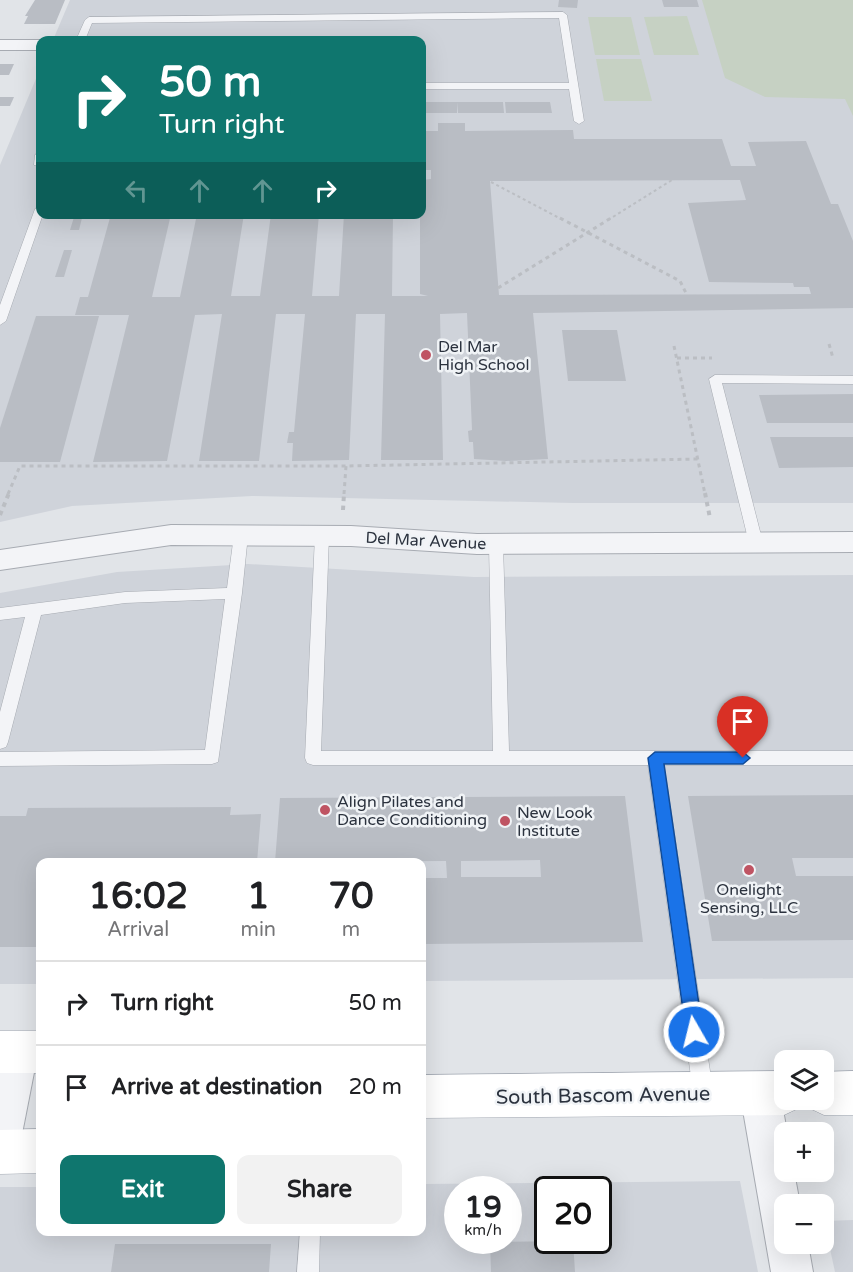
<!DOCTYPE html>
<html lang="en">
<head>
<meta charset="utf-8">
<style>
  body { margin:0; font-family:"Varela Round",sans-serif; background:#f2f2f2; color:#202124; height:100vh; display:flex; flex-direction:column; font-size:22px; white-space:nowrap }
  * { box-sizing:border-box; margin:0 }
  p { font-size:20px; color:#757577 }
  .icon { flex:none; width:33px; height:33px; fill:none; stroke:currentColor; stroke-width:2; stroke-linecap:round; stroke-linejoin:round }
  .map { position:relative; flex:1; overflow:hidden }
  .panel { position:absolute; left:36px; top:858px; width:390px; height:378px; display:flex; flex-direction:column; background:#fff; border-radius:12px; box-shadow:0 6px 24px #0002 }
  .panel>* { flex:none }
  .banner { position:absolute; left:36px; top:36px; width:390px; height:183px; border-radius:12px; box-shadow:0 6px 24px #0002; background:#0f766e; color:#fff; overflow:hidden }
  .buttons { position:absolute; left:774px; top:1050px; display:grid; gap:12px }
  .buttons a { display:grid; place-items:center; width:60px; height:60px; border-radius:12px; background:#fff; box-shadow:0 6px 24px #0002; font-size:30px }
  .speed { position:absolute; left:444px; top:1176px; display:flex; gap:12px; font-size:30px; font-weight:700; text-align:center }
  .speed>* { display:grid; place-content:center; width:78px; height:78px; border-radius:50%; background:#fff; box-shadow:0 6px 24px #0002; line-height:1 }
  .speed small { font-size:15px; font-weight:400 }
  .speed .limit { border:3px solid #111; border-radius:9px; background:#fff; color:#111 }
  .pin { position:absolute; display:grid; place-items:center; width:51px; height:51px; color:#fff; margin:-62px -26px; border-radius:50% 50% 50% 0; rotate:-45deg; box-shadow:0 0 6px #0007 }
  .pin .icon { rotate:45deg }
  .me { position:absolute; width:66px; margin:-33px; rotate:352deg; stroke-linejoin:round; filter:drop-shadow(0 0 4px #0008) }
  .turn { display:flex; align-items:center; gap:21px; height:126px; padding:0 24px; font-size:27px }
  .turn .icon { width:78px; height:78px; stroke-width:2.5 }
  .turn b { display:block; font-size:42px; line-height:51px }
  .lanes { display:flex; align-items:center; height:57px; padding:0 24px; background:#0003; justify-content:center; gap:30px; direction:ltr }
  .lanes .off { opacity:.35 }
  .eta { display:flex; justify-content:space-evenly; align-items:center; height:102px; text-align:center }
  .eta b { font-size:36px; font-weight:800; line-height:42px }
  .action { display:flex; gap:12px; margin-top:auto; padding:12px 24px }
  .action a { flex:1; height:69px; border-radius:12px; background:#0f766e; color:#fff; font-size:24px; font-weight:800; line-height:69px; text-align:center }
  .action a+a { background:#f2f2f2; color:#202124 }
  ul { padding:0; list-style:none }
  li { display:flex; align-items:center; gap:18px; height:84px; padding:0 24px; border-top:2px solid #e0e0e0 }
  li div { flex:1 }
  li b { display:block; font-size:22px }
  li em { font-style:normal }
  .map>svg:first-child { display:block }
  .built { fill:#cfd3da; fill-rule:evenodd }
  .green { fill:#c6d1c3 }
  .building { fill:#b9bdc4; fill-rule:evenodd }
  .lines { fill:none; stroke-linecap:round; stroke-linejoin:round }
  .service-casing { stroke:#a7abb2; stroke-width:1 }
  .minor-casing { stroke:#a7abb2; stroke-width:2 }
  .primary-casing { stroke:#a2a8b2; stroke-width:1 }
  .path-far2 { stroke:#bbbec3; stroke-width:2; stroke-dasharray:3 3; stroke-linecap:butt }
  .path-far1 { stroke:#bbbec3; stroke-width:3; stroke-dasharray:4 4; stroke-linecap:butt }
  .path { stroke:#bbbec3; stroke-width:4; stroke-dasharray:4.5 4.5; stroke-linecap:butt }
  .service { fill:#f3f4f7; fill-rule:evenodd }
  .minor { fill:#f3f4f7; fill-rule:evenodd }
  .primary { fill:#fff; fill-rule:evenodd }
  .route { fill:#1a73e8; stroke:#114b97; stroke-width:1.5 }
  .poi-dot { fill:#bf5463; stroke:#f0f3f6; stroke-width:2 }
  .labels { text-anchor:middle; stroke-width:5; stroke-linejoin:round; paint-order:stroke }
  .poi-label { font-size:16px; fill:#2b323e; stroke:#f0f3f6; text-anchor:start }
  .street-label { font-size:16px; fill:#2b323e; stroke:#f0f3f6 }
  .near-street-label { font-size:20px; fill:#2b323e; stroke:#f0f3f6 }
</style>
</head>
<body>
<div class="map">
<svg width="853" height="1272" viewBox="0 0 853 1272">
  <rect width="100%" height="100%" fill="#e1e4e8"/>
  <g class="built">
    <path d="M70 0H853V503H573L252 496 72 506 0 522V165L40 69V214H422V40H53Z"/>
    <path d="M248 564 474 577 853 575V978L422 981V862H40V984H0V593L117 572Z"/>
    <path d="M740 1181 758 1272H0V1187H40V1232H422V1184ZM458 1190H508V1240H458ZM548 1190H598V1240H548Z"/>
    <path d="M853 1220V1272H835L824 1221Z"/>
  </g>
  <g class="green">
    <path d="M702 0H853V116L845 99 765 97 725 78Z"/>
    <path d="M687 16 699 55H654L644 17Z"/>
    <path d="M588 17H631L640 55H595Z"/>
    <path d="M596 59H641L652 101H604Z"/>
  </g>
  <g class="building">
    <path d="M35 0H65L55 24H24L28 16H25Z"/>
    <path d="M559 0H578L577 8 558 7Z"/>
    <path d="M662 0H697L699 7H664Z"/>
    <path d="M0 64H14L9 75H0Z"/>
    <path d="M0 97H14L10 106H0Z"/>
    <rect x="422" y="102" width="35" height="11"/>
    <path d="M457 102H503L504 113H458Z"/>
    <path d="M505 102H550L552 113H506Z"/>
    <path d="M438 123H465V131L573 130 574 139H722L731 166H756L748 142 806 141 831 204H838L853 241V308L533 313 548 459 506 461 474 459 473 442H469L468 431 472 430 467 313 440 314 443 460H381L385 314H356L349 460 292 461 293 443H287L289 432H294L305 314H276L259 461H199L222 314 195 315 167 461 93 462 129 315H75L80 297H88L111 214H171L152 297H180L197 214H244L231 296H260L271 214H319L312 296H339L344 214H393L392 296H428L420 294V214L422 180 431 179V170H422V131H438ZM740 180 746 200 688 203 709 282 793 283 794 287H809L811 294 499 295 490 181Z"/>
    <path d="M75 214H83L79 230H70Z"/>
    <path d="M64 250H72L64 277H55Z"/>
    <path d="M36 316H99L60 462H0V428Z"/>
    <path d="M562 330H617L626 381H568Z"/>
    <path d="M853 394V423H767L759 395Z"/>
    <path d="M770 437H853V467L779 468Z"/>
    <path d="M853 795V858H792L796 876H853V940L712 941 688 796Z"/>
    <path d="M625 796 643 942 422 944V878H447L446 861 275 862 280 798ZM540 860 541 877H461V861Z"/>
    <path d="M231 807 230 815 261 814 257 862H40V947H0V816H26L28 808Z"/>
    <path d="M573 1241 575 1272H491L490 1242Z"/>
    <path d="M115 1244H271L269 1272H111Z"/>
  </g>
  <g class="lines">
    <defs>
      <g id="service">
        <path d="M563 12 567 15 584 121 579 124 574 121 569 89H422V83H569L559 18 92 23 85 40H76L85 20 89 17Z"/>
        <path d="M40 152V166L34 165 35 155Z"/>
        <path d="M40 206V214H43L6 321 0 325V305L35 209Z"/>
        <path d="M715 375 853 376V384L722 383 763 543 756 548 749 543 709 379Z"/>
        <path d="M241 530 248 535 242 593 218 762 212 764 0 766V752L205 750 225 599 125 603 41 615 8 742 6 747 0 749V712L25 617 0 620V608L125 592 227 588 234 535Z"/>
        <path d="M322 531 329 536 321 751H493L489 544 496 539 503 544 509 751H853V765H664L713 1091 710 1098 703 1101 696 1098 693 1091 648 765H313L307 763 305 758 315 536Z"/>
        <path d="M300 1232H320L319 1272H297Z"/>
      </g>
      <g id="minor">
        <path d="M0 40H44H40V50H0Z"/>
        <path d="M171 525 351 526 477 534 853 532V552L477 554 351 546 171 545 0 570V550Z"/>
        <path d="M19 1033 33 1039 38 1052 20 1144 14 1158 0 1164V1052L5 1039Z"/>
        <path d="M760 1073 774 1079 780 1093 787 1132H784V1172H794L800 1204H784V1244H808L813 1272H771L740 1093 746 1079Z"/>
      </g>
      <g id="primary">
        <rect x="0" y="1031" width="40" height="42"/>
        <path d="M784 1071V1100H803L799 1108 784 1115 422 1118V1075Z"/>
        <path d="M853 1071V1115H824L809 1108 805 1100H824V1072Z"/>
        <path d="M40 1129V1173L0 1174V1130Z"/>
      </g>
    </defs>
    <use href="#service" class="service-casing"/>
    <use href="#minor" class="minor-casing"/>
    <use href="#primary" class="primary-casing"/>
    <g class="path-far2">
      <path d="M491 182 563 220"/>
      <path d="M608 220 672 180"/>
    </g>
    <g class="path-far1">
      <path d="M560 218 680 281 687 295"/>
      <path d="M498 288 611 218"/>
      <path d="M829 344 833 358"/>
      <path d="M674 346 705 494"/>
      <path d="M677 358H712"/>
      <path d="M8 494 20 466H346L698 459"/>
      <path d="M344 494 346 466"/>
    </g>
    <g class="path">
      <path d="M705 493 710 518"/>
      <path d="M343 510 344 493"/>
      <path d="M0 515 9 493"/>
    </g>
    <use href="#service" class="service"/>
    <use href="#minor" class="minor"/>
    <use href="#primary" class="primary"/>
  </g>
  <path class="route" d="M655 752H743L750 758 743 764H664L703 1032 700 1038 694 1041 688 1038 686 1032 648 758Z"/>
  <g class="poi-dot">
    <circle cx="426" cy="355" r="6"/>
    <circle cx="325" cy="810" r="6"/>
    <circle cx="505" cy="821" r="6"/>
    <circle cx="749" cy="870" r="6"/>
  </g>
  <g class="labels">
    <g class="poi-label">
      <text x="438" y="352">Del Mar<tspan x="438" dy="18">High School</tspan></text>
      <text x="337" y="807">Align Pilates and<tspan x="337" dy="18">Dance Conditioning</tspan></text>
      <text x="517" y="818">New Look<tspan x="517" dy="18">Institute</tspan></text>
      <text x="749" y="895" text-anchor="middle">Onelight<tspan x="749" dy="18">Sensing, LLC</tspan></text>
    </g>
    <g class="street-label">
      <text transform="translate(426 540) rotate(3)" y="6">Del Mar Avenue</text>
    </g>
    <g class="near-street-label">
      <text transform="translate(603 1095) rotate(-1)" y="7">South Bascom Avenue</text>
    </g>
  </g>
</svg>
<div class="buttons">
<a><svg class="icon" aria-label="layers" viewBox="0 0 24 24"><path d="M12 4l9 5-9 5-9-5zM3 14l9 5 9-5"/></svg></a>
<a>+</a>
<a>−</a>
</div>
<div class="speed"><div>19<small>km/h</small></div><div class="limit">20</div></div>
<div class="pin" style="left:743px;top:758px;background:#d93025"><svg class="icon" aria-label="arrive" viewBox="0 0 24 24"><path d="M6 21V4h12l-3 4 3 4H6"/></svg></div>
<svg class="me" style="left:694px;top:1032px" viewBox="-20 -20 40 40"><circle r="17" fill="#1a73e8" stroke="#fff" stroke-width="3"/><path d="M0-11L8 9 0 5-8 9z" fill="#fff"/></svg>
<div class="banner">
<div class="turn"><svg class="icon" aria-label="right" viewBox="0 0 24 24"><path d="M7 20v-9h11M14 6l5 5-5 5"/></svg><div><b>50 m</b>Turn right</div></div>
<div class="lanes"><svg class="icon off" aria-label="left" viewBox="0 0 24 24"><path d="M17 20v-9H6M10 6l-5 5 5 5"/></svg><svg class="icon off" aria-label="ahead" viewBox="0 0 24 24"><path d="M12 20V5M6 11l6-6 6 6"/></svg><svg class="icon off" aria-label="ahead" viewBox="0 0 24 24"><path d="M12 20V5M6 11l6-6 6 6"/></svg><svg class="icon" aria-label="right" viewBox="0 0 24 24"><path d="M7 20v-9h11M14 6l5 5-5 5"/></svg></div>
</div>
<section class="panel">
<div class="eta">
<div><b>16:02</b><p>Arrival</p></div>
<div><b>1</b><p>min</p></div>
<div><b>70</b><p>m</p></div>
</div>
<ul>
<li><svg class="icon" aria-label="right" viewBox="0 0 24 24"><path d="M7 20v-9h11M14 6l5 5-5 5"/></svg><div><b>Turn right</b></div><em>50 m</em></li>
<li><svg class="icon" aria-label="arrive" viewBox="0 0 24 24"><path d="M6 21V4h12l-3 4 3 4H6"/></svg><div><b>Arrive at destination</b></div><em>20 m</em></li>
</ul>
<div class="action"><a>Exit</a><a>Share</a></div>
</section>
</div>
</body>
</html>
